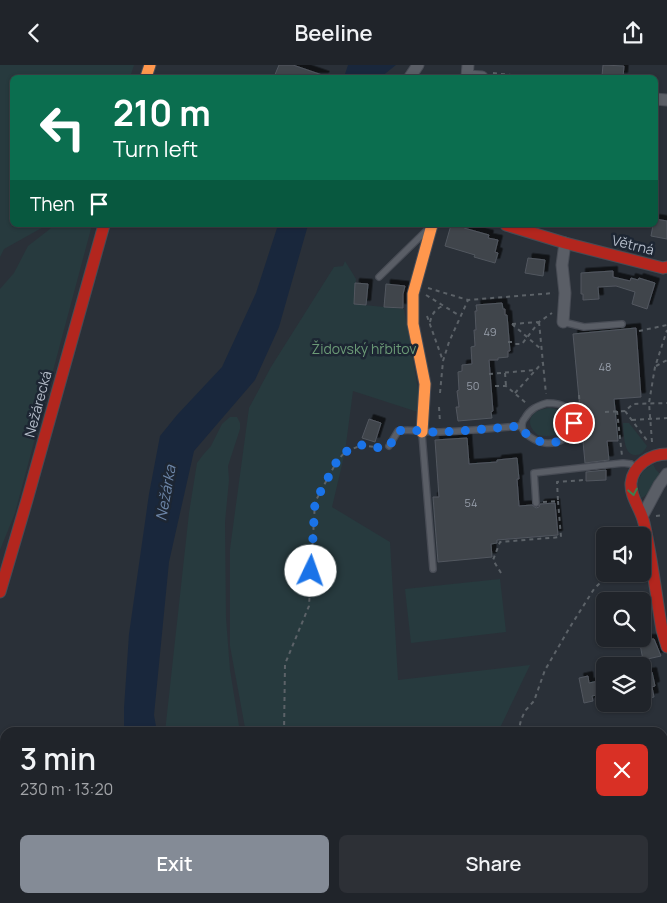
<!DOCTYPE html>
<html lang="en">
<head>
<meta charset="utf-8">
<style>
  body { margin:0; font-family:Manrope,sans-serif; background:#2d3036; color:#f1f3f6; height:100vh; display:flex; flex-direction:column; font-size:19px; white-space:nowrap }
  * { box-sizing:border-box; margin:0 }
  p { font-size:16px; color:#a2a4a8 }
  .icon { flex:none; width:28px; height:28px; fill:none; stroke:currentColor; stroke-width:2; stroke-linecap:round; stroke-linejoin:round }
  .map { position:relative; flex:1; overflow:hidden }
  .details { position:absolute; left:0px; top:662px; width:668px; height:176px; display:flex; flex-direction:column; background:#20242a; border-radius:15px 15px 0 0; box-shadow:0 1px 4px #0004,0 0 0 1px #3d4147 }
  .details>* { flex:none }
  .top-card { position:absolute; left:10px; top:10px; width:648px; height:152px; border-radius:8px; box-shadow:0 1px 4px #0004,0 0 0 1px #3d4147; background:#0b6e4f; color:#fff; overflow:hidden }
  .controls { position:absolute; left:596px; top:462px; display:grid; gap:10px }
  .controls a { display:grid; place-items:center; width:55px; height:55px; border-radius:8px; background:#20242a; box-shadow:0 1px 4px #0004,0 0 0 1px #3d4147; font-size:25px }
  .pin { position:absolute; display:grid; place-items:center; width:42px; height:42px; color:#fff; margin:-21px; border:2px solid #fff; border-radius:50%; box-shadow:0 1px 5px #0007 }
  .me { position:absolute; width:55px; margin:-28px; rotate:3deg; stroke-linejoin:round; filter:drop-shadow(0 0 4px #0008) }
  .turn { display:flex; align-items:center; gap:18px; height:105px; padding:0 20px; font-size:22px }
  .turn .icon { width:65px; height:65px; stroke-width:2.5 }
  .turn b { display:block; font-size:35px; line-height:42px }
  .then { display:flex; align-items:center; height:48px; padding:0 20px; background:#0003; gap:10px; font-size:19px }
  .round { display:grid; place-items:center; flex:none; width:52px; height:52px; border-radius:8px; background:#2d3036 }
  .overview { display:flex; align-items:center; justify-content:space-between; height:85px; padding:0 20px }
  h1 { font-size:30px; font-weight:600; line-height:38px }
  .action { display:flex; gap:10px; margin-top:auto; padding:10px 20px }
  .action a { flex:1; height:58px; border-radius:8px; background:#848b96; color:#fff; font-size:20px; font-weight:600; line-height:58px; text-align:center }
  .action a+a { background:#2d3036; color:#f1f3f6 }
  header { display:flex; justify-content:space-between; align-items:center; height:65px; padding:0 20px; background:#20242a; font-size:22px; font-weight:600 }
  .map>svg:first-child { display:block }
  .green { fill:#273a3e }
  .water { fill:#19273c }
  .building { fill:#3f444c; stroke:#52575f; filter:url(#shadow) }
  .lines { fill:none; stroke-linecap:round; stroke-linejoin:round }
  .lane-casing { stroke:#484c55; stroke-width:8 }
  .street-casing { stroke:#484c55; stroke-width:13 }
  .slow-casing { stroke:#484c55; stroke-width:13 }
  .jam-casing { stroke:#484c55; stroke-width:13 }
  .path { stroke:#5c6268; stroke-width:2; stroke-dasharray:4 4; stroke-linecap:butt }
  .lane { stroke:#5a5e66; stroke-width:5.5 }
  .street { stroke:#5a5e66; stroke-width:11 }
  .slow { stroke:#ff974d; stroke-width:11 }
  .jam { stroke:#b3261e; stroke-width:11 }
  .oneway { stroke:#407e4e }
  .route { stroke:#1a73e8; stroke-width:9; stroke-dasharray:0 16.2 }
  .labels { text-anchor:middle; stroke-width:5; stroke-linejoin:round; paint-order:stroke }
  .number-label { font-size:11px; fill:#979eaa }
  .street-label { font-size:14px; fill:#b4bcc9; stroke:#1d2633 }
  .park-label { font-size:14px; fill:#6b9a76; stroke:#1d2633 }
  .water-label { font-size:15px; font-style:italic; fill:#6d86a8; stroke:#1d2633 }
</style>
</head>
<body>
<header><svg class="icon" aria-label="back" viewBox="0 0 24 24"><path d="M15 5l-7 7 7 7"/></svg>Beeline<svg class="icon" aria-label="share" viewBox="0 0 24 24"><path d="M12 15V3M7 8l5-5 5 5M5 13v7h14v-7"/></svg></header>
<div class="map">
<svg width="667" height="838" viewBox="0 0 667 838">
  <defs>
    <filter id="shadow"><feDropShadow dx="4.5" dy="-4.5" stdDeviation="0" flood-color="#0009"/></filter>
  </defs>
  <rect width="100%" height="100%" fill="#2a3038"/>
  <g class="green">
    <path d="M0 0H134L130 12H12V160H47L4 184 0 192Z"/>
    <path d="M53 160H92L15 448 0 485V224L14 208 28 181 50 164Z"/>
    <path d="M345 196 356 214 354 239 404 244 422 347 421 348 353 326 345 387 332 442 390 477 398 615 530 600 498 667 246 668 230 581V484L249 343 271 302 334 202 343 201Z"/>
    <path d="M550 343C580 346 566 377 538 370 522 357 532 344 550 343Z"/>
    <path d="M230 352H237L240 358V364L228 401 229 415 225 457 226 553 230 605 240 667H165L189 448 197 398 203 390 211 381 222 359Z"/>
    <path d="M623 358H629L647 381C645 385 641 391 635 390 623 390 624 367 623 358Z"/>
    <path d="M653 399 656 405 660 409C654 416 650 430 641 433L637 418 643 406Z"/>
    <path d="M500 514 506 567 411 578 405 524Z"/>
  </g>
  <g class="water">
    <path d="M348 0H396L381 12H344Z"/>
    <path d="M278 160H308L279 262 255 315 194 386 169 497 154 650 157 667H124V643L129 569 149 429 160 371 177 350 222 302 256 228Z"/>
  </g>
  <g class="building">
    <path d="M279 0H293L325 11 324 12H274Z"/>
    <path d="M603 0 624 1 623 12 602 11Z"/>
    <path d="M655 154 667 156V174L651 171 653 160H655Z"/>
    <path d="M451 160H459L465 162 464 163 489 170 488 173 498 175 495 187 498 188 495 198 474 192 475 190 445 181Z"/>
    <path d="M528 193 545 195 543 211 525 208Z"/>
    <path d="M613 206V212L630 216 631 213 638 215 639 213 655 218 647 244 632 239 635 227 616 221 598 222 599 234 583 235V229H581V208Z"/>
    <path d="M355 218 368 219 366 240 354 239Z"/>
    <path d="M386 219 405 221 403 229V243L384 242Z"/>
    <path d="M502 238 503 244H505V250H507L510 286H508V292L498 293V295H489L493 346 491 347 492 353 458 356 456 342H459L457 326 459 325 458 307 462 306V300L472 299 471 282 475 281 474 265H476L475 246H477L476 240Z"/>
    <path d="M636 263 641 332 614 334 618 376H607L609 395 585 398 573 269Z"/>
    <path d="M369 354 381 358 375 377 362 373Z"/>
    <path d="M467 373 469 399 497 397V395L517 393 519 414H517L519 441 532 440 536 443 539 442 540 439 555 438 558 470 497 475V478L491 479 492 492 438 497 433 432H439L435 375Z"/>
    <path d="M606 405V415L586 416V407Z"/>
    <path d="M639 574H654L661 591 643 595Z"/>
    <path d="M652 607 655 621 652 622 654 632 645 634 642 621V609Z"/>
    <path d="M588 611 589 618 603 615 605 628 592 631 593 636 584 638 579 613Z"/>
  </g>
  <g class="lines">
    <defs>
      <g id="lane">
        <path d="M379 212 425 167"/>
        <path d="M563 257 584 262 622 259"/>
        <path d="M547 338C553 338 560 338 565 342 573 347 576 357 572 366 568 375 554 379 545 378 537 377 521 369 522 360 522 358 523 355 525 353 530 344 537 341 547 338Z"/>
        <path d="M422 369 433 504"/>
        <path d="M389 381 398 366C411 363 426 368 440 367 467 366 494 363 521 361"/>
        <path d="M536 438 534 408 623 398 631 399 635 403"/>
      </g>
      <g id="street">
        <path d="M467 11 482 12"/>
        <path d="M410 12 418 0"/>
        <path d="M467 12 468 0"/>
        <path d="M655 34 667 35"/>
        <path d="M563 257 565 228 562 200 565 178"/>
        <path d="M643 450 659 420 667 409"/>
      </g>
      <g id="slow">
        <path d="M146 12 150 0"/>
        <path d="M422 367 425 319 413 259V229L432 160"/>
      </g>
      <g id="jam">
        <path d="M506 160 565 178 663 203 667 202"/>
        <path d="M667 389C651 389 633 400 631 418 630 432 641 444 644 458 652 493 656 530 662 565L667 582"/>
        <path d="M0 527 27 435 104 160"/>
      </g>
    </defs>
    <use href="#lane" class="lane-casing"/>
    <use href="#street" class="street-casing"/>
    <use href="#slow" class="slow-casing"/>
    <use href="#jam" class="jam-casing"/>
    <g class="path">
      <path d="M493 8 528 12"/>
      <path d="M428 223 468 235 554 228"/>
      <path d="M426 230 460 251"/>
      <path d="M427 251 443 296"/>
      <path d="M430 257C432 249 435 244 443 241"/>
      <path d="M539 257 546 329"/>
      <path d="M512 259 542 285"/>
      <path d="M512 259 539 257"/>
      <path d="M639 266 667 260"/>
      <path d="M508 277H512L515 279H522L539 257 552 248"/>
      <path d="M656 301 667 295"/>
      <path d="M505 308 506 321"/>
      <path d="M489 309 535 305"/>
      <path d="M495 321H506L526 338"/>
      <path d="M440 328 443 296 449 277 468 235"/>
      <path d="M515 328 542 298"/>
      <path d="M579 330 580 345"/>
      <path d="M439 342 440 357"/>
      <path d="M617 346 622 391"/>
      <path d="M625 346 649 378"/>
      <path d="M605 347 625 346 633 339 667 338"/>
      <path d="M632 355 667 353"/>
      <path d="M652 377 649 338 655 302 667 265"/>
      <path d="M543 437 558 436 557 417 584 415"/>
      <path d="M656 451 664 450"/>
      <path d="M630 471 631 465"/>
      <path d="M501 508 493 495 500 477 561 472 558 436"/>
      <path d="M284 668 285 599 309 541 315 437 337 396 345 387 362 380 380 383"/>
      <path d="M518 668 521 655 525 646 534 636 545 605 552 593 570 562 594 524 609 509"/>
      <path d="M662 682 667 680"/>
      <path d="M337 834 350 838"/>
      <path d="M290 838V834"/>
      <path d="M382 838 388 834"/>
      <path d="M395 838 415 834"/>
    </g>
    <use href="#lane" class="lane"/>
    <use href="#street" class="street"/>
    <use href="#slow" class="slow"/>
    <use href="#jam" class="jam"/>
  </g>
  <defs><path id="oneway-chevron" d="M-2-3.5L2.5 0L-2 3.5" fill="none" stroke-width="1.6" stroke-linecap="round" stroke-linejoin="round" transform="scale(1.25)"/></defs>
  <use class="oneway" href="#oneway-chevron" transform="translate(633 427) rotate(79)"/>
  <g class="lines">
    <path class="route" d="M311 506 315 437 337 396 345 387 362 380 381 383 389 382 398 366C411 363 426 368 440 367 467 366 494 363 521 361 527 377 553 383 567 372 572 369 573 363 574 358"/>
  </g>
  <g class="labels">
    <g class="number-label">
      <text x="490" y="271">49</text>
      <text x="605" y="306">48</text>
      <text x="473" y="325">50</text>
      <text x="471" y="442">54</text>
    </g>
    <g class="street-label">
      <text transform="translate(633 180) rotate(14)" y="5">Větrná</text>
      <text transform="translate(38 339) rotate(-75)" y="5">Nežárecká</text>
    </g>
    <g class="park-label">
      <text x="364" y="289">Židovský hřbitov</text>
    </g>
    <g class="water-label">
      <text transform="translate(166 428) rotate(-80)" y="5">Nežárka</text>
    </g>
  </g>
</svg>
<div class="controls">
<a><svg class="icon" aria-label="sound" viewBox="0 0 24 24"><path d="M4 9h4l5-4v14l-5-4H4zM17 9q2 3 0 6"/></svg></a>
<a><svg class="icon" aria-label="search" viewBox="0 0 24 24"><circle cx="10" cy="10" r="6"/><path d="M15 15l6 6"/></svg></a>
<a><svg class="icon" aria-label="layers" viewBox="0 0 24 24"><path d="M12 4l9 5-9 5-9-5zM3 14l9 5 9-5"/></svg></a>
</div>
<div class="pin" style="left:574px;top:358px;background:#d93025"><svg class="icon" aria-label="arrive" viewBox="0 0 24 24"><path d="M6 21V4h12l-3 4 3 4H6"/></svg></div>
<svg class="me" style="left:311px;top:506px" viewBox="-20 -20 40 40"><circle r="19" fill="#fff"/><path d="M0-13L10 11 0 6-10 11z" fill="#1a73e8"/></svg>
<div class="top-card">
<div class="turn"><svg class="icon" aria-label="left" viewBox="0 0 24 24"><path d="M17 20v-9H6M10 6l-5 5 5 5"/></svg><div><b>210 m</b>Turn left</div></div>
<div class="then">Then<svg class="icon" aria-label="arrive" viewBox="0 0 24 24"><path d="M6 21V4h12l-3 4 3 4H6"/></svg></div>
</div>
<section class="details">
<div class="overview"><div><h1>3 min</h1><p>230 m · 13:20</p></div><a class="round" style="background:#d93025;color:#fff"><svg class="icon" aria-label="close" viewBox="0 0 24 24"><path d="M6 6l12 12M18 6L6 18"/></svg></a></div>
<div class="action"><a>Exit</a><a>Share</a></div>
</section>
</div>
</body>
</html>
